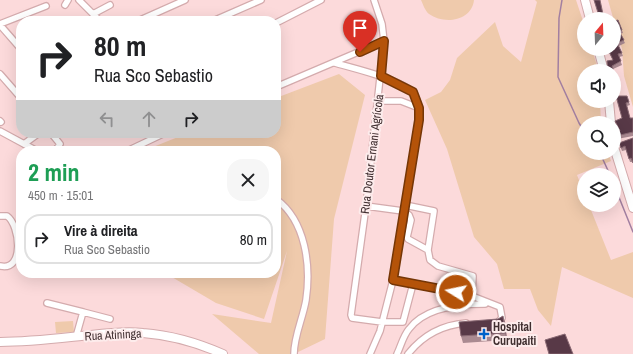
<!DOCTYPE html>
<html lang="pt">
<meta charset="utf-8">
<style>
:root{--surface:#fff;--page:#f6f6f6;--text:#202124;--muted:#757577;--line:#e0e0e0}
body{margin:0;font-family:"Archivo Narrow",sans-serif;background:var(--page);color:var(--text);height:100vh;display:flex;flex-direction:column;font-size:15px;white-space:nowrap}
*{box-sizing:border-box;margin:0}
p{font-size:13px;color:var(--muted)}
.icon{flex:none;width:22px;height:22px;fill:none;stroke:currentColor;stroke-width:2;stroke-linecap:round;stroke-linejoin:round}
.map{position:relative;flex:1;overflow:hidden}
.drawer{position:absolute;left:16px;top:146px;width:265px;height:132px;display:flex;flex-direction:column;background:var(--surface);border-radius:16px;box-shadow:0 4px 16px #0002}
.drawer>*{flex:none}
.banner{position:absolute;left:16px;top:16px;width:265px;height:122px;border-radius:16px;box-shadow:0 4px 16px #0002;background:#fff;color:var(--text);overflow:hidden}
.needle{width:26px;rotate:19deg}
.controls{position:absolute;left:577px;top:12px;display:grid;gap:8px}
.controls a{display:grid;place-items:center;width:44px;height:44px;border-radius:50%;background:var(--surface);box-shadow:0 4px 16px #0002;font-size:20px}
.pin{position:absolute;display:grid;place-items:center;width:34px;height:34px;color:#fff;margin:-41px -17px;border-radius:50% 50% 50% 0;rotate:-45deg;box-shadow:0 0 4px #0007}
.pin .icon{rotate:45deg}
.me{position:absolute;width:44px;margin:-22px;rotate:280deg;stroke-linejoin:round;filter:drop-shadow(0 0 3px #0008)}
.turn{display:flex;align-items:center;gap:14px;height:84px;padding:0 12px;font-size:18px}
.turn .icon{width:52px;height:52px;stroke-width:2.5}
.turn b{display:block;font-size:28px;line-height:34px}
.lanes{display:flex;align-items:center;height:38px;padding:0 12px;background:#0003;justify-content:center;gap:20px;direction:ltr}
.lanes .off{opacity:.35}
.round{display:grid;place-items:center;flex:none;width:42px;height:42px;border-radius:16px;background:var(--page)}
.summary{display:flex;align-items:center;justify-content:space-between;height:68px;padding:0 12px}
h1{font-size:24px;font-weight:700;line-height:30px;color:#1e9e55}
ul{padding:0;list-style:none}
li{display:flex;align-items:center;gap:12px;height:50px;margin:0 8px 6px;padding:0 4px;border:2px solid var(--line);border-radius:16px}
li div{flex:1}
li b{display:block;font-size:15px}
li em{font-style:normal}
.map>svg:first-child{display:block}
.green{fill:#efcaac}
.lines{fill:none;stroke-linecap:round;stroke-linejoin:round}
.stream{stroke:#a27fa1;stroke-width:1.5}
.street-casing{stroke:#d4abad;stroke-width:8}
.secondary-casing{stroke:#d4abad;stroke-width:10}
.street{stroke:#fff;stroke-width:5.5}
.secondary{stroke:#fff;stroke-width:8}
.wall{fill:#aa8a91}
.shaded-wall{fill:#896973}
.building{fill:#583947;stroke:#896973}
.route-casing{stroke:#753606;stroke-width:10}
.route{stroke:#b45309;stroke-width:7}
.poi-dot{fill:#0061c9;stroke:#fdecec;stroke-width:1.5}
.labels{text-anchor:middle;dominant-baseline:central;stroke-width:4;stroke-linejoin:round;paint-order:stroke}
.street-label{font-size:12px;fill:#402f30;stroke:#fdecec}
.poi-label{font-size:12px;font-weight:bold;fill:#402f30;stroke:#fdecec;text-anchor:start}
</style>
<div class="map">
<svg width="633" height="354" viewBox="0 0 633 354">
<rect width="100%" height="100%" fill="#fcdadb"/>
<path class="green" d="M421 0H474C472 21 444 25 429 14 425 11 423 4 421 0Z
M535 0H576L584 24V49H592L598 69V71H584V101H600L601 123H584V153H608L611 161 577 175 584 193V205H589L611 260 633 252V298L562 267 551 326 538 310 530 289H504L497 264 474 237 447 149 425 100 441 92 450 80 457 58 495 22 503 46 521 62 537 2Z
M608 0H633V107L624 76 622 49Z
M339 74 365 95 334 219 325 339 294 354H259L212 314 271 323 287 251 264 319 216 303 165 273H276V151H143L188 133H276V98Z
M73 321 74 332 56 333 55 322Z"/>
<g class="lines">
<path class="stream" d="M562 0 559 18 558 77 579 123 584 131
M600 153 610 175
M614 185 633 232"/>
<g class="street-casing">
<path id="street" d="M79 0 100 21
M374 0 382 24 384 41 366 206 351 315 352 318 382 322H403L413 284
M65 5 68 0
M93 14 110 5
M138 21 185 0
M213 21 261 0
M276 23 321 0
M0 24 46 6
M0 25 21 49
M335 63C352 68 404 80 413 93 419 101 419 111 419 120L393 280 380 331 370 354
M0 74 21 98
M276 87 384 41
M378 101H401L419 108
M0 121 1 122
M0 131 37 151
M51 133 60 144 55 151
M24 144 39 133
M127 151 165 133
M276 199C306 221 311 266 306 300 303 318 294 336 294 354
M405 205 434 211 428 250 430 260 438 266 473 276 472 296 500 307 502 318 499 321
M366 206 403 211 409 215 411 220 407 237 408 239 428 250
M0 216H7C20 225 25 272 0 266
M393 280 471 295
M47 303 83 312 76 337
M83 312 110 319
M397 354C401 346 403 336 409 329 425 307 460 304 485 304
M408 354C423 335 441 325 466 323"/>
</g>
<g class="secondary-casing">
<path id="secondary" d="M585 0 590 19
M598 49 604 71
M609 101 611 123
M614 147 633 208
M0 342C31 342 61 338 91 335 108 333 126 331 143 333 170 335 198 343 223 354"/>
</g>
<use href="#street" class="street"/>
<use href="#secondary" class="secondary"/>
</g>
<path class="wall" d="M618 20 623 33 620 34 625 43 619 46 623 56 619 57 622 65 613 69 614 71H608L607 61 613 60 609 53 605 54 603 49H614Z
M627 96 630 105 627 106 630 118H633V136L617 139 616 136 619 131Z
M633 138 632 162H630L626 150 622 151 619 143Z
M505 322 507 340 463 343 461 336Z"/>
<path class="shaded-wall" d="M503 316 505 322 507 340 505 333Z"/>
<path class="building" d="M594 0H600L604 19H600Z
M618 20 622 30 619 31 624 40 617 43 622 53 618 54 621 61 612 66 613 69 608 70 607 61 613 60 608 49 604 51 603 49H614V21Z
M616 96H627L629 102 626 103 630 118H633V132L616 136 615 132 620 131 615 121 622 118Z
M633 138V163L631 158 629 159 625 146 621 148 619 143Z
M503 316 505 333 461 336 459 322 498 319Z
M565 334 573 354H549L545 340Z"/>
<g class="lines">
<g class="route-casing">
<path id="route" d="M360 52 384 41 381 76 413 92 419 108V120L393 280 456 292"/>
</g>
<use href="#route" class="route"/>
</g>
<path class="poi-dot" d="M482 328h4v4h4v4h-4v4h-4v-4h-4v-4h4z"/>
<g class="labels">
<g class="street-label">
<text transform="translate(372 154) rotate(-83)">Rua Doutor Ernani Agrícola</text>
<text transform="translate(113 335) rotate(-3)">Rua Atininga</text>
</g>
<g class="poi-label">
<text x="493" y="327">Hospital<tspan x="493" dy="14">Curupaiti</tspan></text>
</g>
</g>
</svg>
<div class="controls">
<a><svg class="needle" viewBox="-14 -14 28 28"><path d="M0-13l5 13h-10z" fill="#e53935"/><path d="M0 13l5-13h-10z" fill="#757577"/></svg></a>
<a><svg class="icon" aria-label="sound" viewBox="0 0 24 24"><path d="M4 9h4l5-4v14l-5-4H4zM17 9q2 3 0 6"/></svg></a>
<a><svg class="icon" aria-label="search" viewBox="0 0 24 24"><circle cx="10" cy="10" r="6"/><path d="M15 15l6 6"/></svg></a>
<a><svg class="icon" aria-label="layers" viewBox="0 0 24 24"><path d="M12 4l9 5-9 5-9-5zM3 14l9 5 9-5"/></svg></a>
</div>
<div class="pin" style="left:360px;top:52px;background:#d93025"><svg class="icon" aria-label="arrive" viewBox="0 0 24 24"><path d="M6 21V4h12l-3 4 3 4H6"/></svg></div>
<svg class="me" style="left:456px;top:292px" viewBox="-20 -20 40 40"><circle r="17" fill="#b45309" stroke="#fff" stroke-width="3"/><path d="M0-11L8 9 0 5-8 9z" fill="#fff"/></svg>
<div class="banner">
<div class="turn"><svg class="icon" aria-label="right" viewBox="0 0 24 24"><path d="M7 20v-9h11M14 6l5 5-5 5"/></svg><div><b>80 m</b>Rua Sco Sebastio</div></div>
<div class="lanes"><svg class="icon off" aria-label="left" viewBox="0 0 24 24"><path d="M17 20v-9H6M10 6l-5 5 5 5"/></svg><svg class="icon off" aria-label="ahead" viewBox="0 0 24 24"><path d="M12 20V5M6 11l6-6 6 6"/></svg><svg class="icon" aria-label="right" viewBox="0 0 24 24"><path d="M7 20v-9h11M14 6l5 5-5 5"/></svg></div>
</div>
<section class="drawer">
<div class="summary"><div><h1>2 min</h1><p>450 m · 15:01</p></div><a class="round"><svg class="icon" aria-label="close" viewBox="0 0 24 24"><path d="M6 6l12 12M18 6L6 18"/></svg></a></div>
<ul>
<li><svg class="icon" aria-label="right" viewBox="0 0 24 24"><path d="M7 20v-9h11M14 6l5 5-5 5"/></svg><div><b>Vire à direita</b><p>Rua Sco Sebastio</p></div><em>80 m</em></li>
</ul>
</section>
</div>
